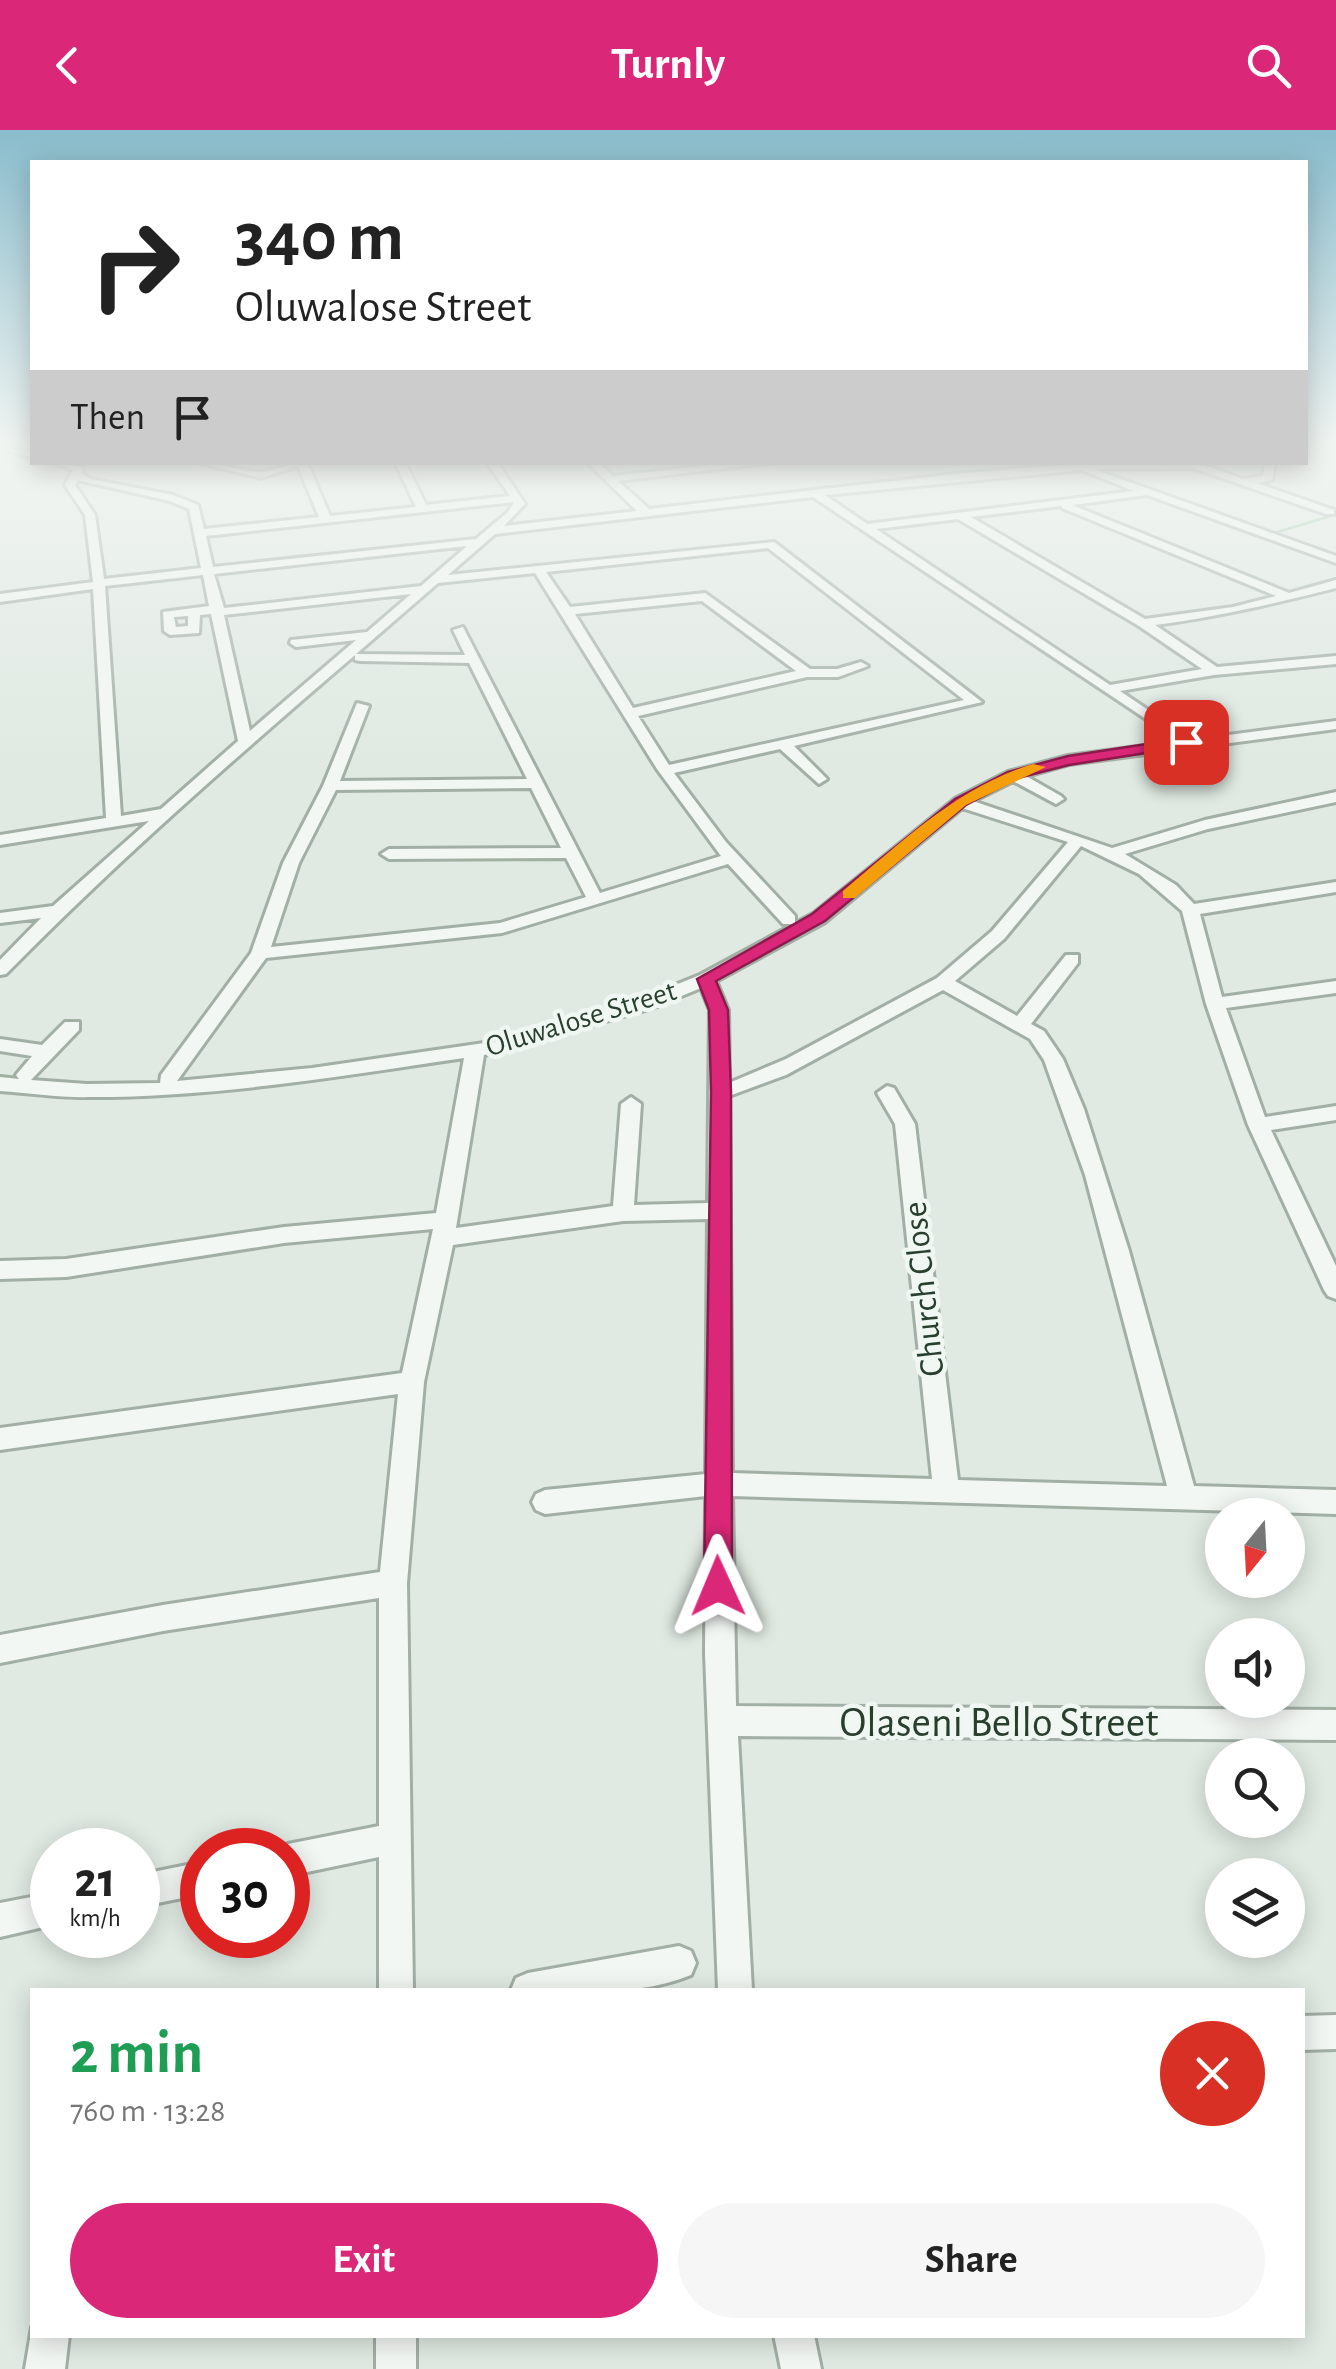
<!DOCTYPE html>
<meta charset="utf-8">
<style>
:root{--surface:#fff;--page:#f6f6f6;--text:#222;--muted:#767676;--accent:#db2777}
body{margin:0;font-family:"Alegreya Sans",sans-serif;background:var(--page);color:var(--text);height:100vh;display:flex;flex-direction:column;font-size:38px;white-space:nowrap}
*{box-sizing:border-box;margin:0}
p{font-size:32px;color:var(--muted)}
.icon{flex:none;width:55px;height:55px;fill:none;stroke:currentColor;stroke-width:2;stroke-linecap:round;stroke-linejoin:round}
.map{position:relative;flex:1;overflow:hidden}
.drawer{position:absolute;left:30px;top:1858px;width:1275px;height:350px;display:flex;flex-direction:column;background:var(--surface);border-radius:0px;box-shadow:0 5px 25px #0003}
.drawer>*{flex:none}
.banner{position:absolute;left:30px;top:30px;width:1278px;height:305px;border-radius:0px;box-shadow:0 5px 25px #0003;background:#fff;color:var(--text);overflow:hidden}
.needle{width:65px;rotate:198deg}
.tools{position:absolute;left:1205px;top:1368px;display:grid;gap:20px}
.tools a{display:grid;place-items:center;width:100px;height:100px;border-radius:50%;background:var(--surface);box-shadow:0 5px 25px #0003;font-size:50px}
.speed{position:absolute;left:30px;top:1698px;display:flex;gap:20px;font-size:50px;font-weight:700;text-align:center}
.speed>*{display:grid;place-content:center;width:130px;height:130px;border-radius:50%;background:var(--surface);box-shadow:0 5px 25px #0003;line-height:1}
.speed small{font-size:25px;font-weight:400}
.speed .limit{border:15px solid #d22;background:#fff;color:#111}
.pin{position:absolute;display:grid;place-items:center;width:85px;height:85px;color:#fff;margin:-42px;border-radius:20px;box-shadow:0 5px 15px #0006}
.me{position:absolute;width:110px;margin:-55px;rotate:359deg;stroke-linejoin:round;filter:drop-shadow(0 0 8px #0008)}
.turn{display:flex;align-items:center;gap:35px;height:210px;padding:0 40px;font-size:45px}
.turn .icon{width:130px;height:130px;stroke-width:2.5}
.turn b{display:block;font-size:70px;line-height:85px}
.then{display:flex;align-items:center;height:95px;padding:0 40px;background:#0003;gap:20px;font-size:38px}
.round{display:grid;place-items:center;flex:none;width:105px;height:105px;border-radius:52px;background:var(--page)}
.summary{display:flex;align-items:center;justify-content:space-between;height:170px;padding:0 40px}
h1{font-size:60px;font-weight:700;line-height:75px;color:#1e9e55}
.button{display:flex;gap:20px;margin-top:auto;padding:20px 40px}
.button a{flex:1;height:115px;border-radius:60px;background:var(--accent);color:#fff;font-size:40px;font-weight:700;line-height:115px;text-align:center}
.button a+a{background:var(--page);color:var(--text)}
header{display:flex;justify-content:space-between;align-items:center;height:130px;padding:0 40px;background:var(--accent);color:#fff;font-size:45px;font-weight:700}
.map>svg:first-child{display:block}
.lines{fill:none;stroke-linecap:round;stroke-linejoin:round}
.stream{stroke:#9cc7a1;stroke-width:2.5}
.minor-casing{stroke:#a2afa5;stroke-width:6}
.minor{fill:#f3f7f4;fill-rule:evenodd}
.route{fill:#db2777;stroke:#8e194d;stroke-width:2.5}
.slow{fill:#f59e0b}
.labels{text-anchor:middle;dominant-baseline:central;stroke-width:9;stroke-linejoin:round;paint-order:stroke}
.far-street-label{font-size:30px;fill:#293f2e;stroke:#f0f6f1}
.street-label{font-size:35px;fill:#293f2e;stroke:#f0f6f1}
.near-street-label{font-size:42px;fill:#293f2e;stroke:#f0f6f1}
</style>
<header><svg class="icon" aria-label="back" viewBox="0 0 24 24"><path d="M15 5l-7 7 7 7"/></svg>Turnly<svg class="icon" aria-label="search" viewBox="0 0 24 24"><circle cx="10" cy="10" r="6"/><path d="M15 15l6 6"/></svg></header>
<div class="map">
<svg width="1336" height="2239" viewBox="0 0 1336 2239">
<rect width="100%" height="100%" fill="#e0e9e2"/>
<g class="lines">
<path class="stream" d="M1274 403 1331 386"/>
<g class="minor-casing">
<path id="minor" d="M5 318 32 322V328L7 320Z
M52 332 83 337 82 343 90 349 173 365 198 375 204 399 319 387 298 336 261 348 196 332C218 332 239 342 260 342 276 341 290 332 307 332L330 386 416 377 395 332H405L426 375 510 366 487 332H497L525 374 504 396 637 381 587 332H598L613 346 738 332H776L618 351 649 379 955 344 1098 332H1196L1243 349 1263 346 1265 332H1275L1272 350 1256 353 1334 380V384H1326L1193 338 1093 339 1336 426V433L1147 365 1072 375 1289 463 1336 450V458C1276 473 1218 487 1155 495L1217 537 1336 526V534L1214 545 1120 561 1181 602V608L1176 609 813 367 495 404 448 445 774 412 982 572 794 616 827 649 819 654 780 619 674 643 726 712 795 786V794H783L728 734 502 803 266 828 177 951 312 938 498 911 638 870 700 845 813 784 955 669 1008 642 1068 626 1336 591V599L1069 634 1026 646 1061 666 1064 669 1056 674 1013 651 973 671 1112 718 1205 690 1336 662V672L1208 699 1125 724 1176 755 1194 774 1336 752V762L1200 784 1222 867 1336 851V863L1226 878 1265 987 1336 976V990L1271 1000 1336 1136V1169L1328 1166 1324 1160 1248 995 1206 874 1182 781 1139 744 1081 716 1004 809 955 851 1017 886 1066 825H1078V833L1031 894 1044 901 1063 929 1084 979 1129 1121 1194 1356 1336 1360V1384L732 1366 736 1576 1336 1580V1610L738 1606 752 1860H718L705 1524 706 1366 545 1384 536 1380 532 1372 536 1364 545 1360 706 1344 708 1089 623 1091 453 1115 424 1252 407 1453 413 1860H379V1727L288 1746V1720H276L288 1714 379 1696V1468L163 1501 0 1533V1505L163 1475 380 1442 398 1264 0 1320V1298L402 1243 433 1099 284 1113 66 1147 0 1149V1131L66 1129 284 1097 436 1083 464 928C341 946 217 967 92 967 61 968 30 963 0 961V947L19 949 16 945 32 926 0 921V909L42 915 65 892H79V900L31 950 87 954 160 953 161 945 251 823 283 733 323 656 357 573 369 576 340 651 527 649 469 533 360 531 355 530V525C235 628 117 731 6 844L0 845V830L41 788 0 793V783L53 776 149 691 0 715V705L106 688 93 459 0 472V464L93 452 85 385 65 355 73 340ZM1082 340 1134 361 867 394 825 365ZM78 350 170 371 189 379 201 438 104 449 95 385 75 355ZM514 372 508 382 476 409 213 437 206 406ZM1061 376 1062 378 1276 466 1233 477 1145 489 971 387ZM958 389 1139 496 1202 539 1110 555 876 399ZM467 416 421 456 224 478 214 444ZM768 418 964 570 669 635 638 586 807 547H838L868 536 861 532 837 539H810L705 463 570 477 546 442ZM535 443 657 639 721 726 600 763 463 497 453 500 465 525 356 524 438 453ZM203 445 209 476 163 482 164 501 170 505 199 503 200 485 211 484 238 611 161 679 121 686 105 456ZM411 464 367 502 291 510 290 513 296 517 356 510 250 601 224 485ZM702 471 796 541 633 578 575 484ZM188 486V496L176 497 174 487ZM531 658 561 718 389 719 381 724 389 729 566 728 586 767 500 793 271 817 299 733 336 660ZM962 678 1068 712 992 801 937 848 786 929 729 953 728 880 716 851 825 792ZM701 858 710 880 708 1073 634 1075 641 974 631 967 621 974 613 1076 456 1098 484 925 652 878ZM943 860 1030 909 1044 930 1085 1045 1167 1356 958 1350 915 994 894 958 887 956 877 963 895 994 932 1349 732 1343 729 966 786 945Z
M202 1732V1764L138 1777V1745Z
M52 1763V1795L0 1807V1773Z
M679 1816 691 1821 696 1833 691 1845C636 1868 569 1860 511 1860L516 1848 528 1843Z
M1336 1885V1919L1302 1920V1886Z
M32 2197V2205H69L65 2239H25Z
M376 2205H416V2239H376Z
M774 2205H814L821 2239H781Z"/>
</g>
<use href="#minor" class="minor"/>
</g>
<linearGradient id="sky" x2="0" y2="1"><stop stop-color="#89bccc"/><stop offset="0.5" stop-color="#f1f5f2"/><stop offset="1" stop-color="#f1f5f2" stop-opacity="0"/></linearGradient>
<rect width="1336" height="631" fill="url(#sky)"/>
<path class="route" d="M1186 608 1194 612 1191 616 1069 635 1018 648 966 675 825 791 716 851 728 880 731 962 732 1456 728 1465 718 1469 708 1465 704 1456 711 962 709 880 697 849 812 784 955 669 1008 642 1068 626Z"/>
<path class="slow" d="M1033 634 1046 637 966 675 855 768H843V761C902 712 958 657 1033 634Z"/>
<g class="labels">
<g class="far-street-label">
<text transform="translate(581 889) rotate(-17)">Oluwalose Street</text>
</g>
<g class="street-label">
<text transform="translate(924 1159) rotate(-96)">Church Close</text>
</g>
<g class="near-street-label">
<text x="999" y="1593">Olaseni Bello Street</text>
</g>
</g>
</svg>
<div class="tools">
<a><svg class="needle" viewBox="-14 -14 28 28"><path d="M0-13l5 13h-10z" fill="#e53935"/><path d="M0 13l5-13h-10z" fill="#767676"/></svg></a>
<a><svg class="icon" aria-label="sound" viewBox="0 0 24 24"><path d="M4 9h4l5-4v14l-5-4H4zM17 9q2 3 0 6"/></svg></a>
<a><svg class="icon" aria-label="search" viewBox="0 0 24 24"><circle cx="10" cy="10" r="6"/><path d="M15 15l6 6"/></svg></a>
<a><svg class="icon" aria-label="layers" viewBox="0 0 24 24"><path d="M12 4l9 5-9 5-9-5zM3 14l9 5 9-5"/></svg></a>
</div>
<div class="speed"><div>21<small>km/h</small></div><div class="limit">30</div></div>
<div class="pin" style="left:1186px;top:612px;background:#d93025"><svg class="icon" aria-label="arrive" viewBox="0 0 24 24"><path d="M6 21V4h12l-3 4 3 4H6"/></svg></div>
<svg class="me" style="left:718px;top:1456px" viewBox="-20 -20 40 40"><path d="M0-17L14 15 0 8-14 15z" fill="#db2777" stroke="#fff" stroke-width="4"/></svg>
<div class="banner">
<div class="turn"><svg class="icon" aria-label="right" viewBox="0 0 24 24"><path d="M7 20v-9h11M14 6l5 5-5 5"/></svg><div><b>340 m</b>Oluwalose Street</div></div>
<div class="then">Then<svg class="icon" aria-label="arrive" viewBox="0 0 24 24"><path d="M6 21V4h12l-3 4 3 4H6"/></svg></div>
</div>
<section class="drawer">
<div class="summary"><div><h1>2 min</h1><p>760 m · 13:28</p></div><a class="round" style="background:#d93025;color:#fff"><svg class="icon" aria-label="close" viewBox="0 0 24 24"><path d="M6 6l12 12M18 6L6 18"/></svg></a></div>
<div class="button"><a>Exit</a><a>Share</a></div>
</section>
</div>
